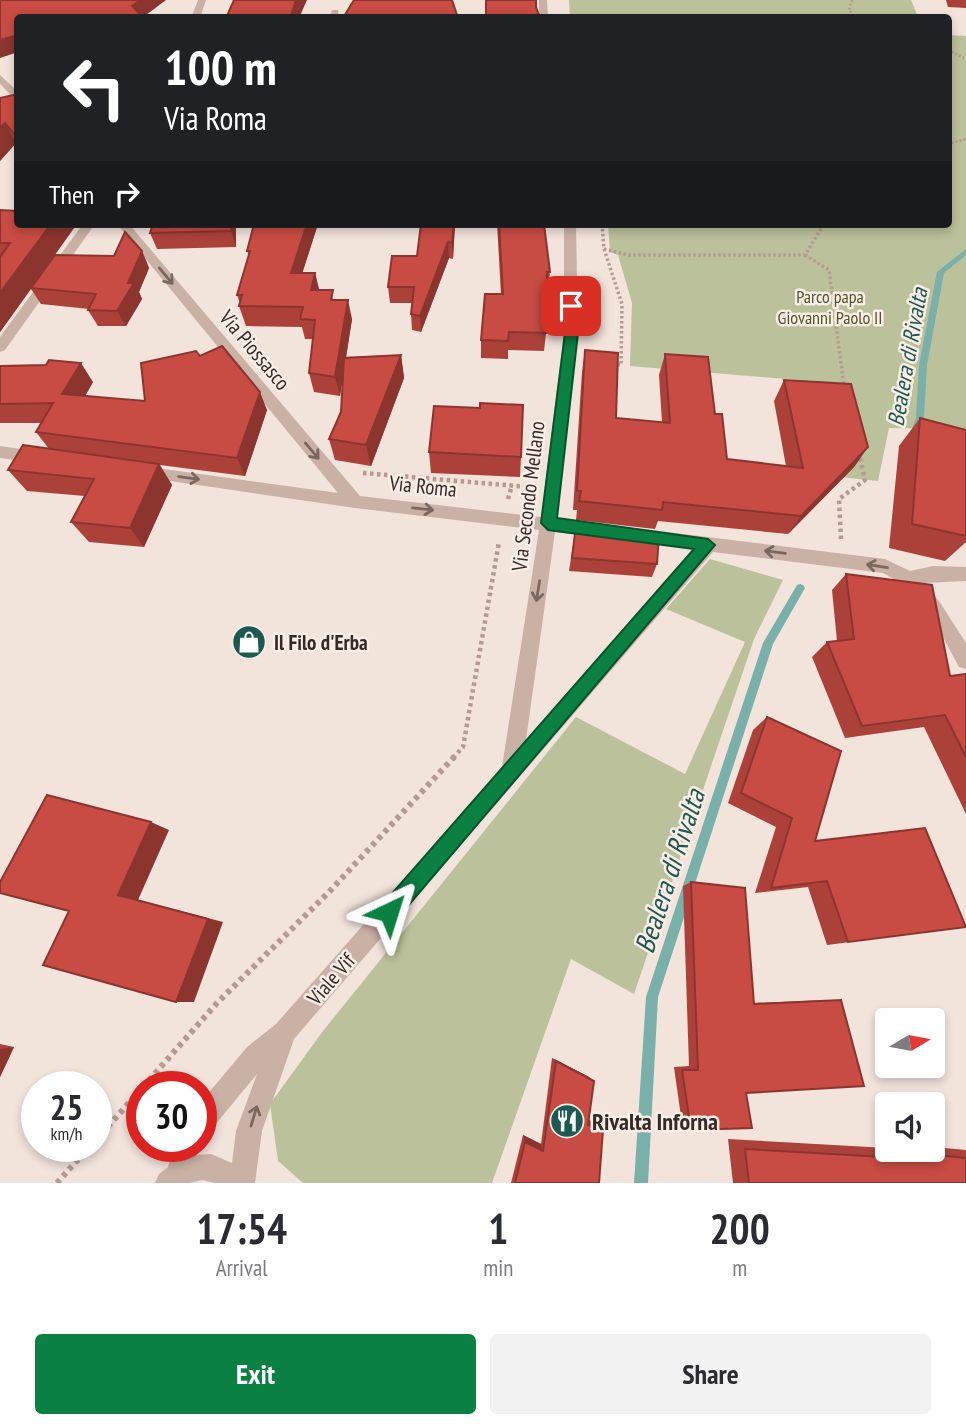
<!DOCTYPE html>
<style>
:root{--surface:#fff;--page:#f2f2f3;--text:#2b2b33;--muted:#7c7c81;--accent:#0b8043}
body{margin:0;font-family:"PT Sans Narrow",sans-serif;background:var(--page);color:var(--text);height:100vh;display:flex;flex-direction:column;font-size:26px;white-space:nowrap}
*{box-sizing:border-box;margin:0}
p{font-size:23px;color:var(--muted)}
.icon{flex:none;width:38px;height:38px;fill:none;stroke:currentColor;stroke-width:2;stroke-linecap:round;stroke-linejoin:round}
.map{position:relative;height:1183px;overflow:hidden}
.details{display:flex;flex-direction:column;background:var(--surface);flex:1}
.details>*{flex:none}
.guide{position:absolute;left:14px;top:14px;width:938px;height:214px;border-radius:7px;box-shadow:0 4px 10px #0003;background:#202124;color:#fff;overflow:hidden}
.needle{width:46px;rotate:80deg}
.buttons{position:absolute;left:875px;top:1008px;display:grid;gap:14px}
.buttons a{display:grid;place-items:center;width:70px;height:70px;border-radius:7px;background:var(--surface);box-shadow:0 4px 10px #0003;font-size:35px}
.speed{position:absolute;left:21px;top:1071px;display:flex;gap:14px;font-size:35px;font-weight:700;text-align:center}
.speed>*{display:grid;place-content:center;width:91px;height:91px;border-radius:50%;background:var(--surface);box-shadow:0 4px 10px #0003;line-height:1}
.speed small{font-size:18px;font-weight:400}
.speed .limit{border:10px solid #d22;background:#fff;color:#111}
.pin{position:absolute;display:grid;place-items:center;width:60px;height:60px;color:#fff;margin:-30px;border-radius:14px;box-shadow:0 4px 10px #0006}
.me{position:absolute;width:77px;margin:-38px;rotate:41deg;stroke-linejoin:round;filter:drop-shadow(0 0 5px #0008)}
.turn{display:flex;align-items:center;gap:24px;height:147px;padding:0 35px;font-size:32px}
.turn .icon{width:91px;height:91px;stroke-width:2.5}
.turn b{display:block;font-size:49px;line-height:60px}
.then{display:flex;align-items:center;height:66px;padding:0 35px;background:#0003;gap:14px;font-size:26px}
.eta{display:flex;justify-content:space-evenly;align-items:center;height:119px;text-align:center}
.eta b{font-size:42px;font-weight:800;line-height:49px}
.button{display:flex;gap:14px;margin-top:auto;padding:14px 35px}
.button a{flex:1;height:80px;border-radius:7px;background:var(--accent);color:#fff;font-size:28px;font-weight:800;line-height:80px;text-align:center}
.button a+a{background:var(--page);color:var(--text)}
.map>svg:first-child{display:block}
.green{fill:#bbc19a}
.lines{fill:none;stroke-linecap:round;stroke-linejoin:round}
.stream{fill:#79b0a9;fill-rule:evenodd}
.path-far3{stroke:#b69a91;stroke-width:2.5;stroke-dasharray:2 2;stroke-linecap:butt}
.path-far2{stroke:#b69a91;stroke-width:3.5;stroke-dasharray:2.5 2.5;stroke-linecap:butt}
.path-far1{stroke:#b69a91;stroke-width:4.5;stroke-dasharray:3.5 3.5;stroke-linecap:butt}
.path{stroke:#b69a91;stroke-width:6;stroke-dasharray:4.5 4.5;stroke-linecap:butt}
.minor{fill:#cab1a6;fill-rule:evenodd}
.wall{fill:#ac413a}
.shaded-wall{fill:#8c352f}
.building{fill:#c84c43;stroke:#8c352f;stroke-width:2}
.oneway{stroke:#796760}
.route{fill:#0b8043;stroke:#07532c;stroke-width:2}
.labels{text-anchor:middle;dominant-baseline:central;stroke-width:5;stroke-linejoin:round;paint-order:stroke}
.far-park-label{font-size:18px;fill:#4d552b;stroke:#faeee7}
.street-label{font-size:21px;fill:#362a27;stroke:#faeee7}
.poi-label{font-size:21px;font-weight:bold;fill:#362a27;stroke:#faeee7;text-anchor:start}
.water-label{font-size:23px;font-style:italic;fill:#1c5952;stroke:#faeee7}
.near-poi-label{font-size:24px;font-weight:bold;fill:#362a27;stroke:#faeee7;text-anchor:start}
.near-water-label{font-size:28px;font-style:italic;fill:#1c5952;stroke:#faeee7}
</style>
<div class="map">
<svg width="966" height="1183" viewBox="0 0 966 1183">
<rect width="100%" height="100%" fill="#f2e3db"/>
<path class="green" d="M569 0H911L918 17H570Z
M949 35 966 36V435L953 429 889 428 878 481 811 474 797 380 630 366 632 303 618 255 610 252 608 224H948Z
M710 559 783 580 754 639 634 994 571 959 492 1183H303L278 1161 270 1104 323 1031 576 717 685 774 745 642 666 609Z"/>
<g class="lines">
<path class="stream" d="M966 249V255L944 273 927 365 924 418 919 431 916 432 912 429 916 418 919 365 937 272Z
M800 584 803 585 805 588 773 644 658 997 648 1183H634L646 997 763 643 797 585Z"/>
<path class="path-far3" d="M852 0 849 10 856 18
M948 50 966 59
M948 144 966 139"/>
<path class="path-far2" d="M602 224 604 249 622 304 621 365 614 364
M604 249 628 255H805L824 224
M805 255 829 270 844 387"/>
<path class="path-far1" d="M363 473 529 487
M508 499 512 485
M841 539 839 499 865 480 859 453
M453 758 463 747 499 542"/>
<path class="path" d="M143 1087 217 1003 329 892 455 756
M96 1140 142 1088
M57 1183 90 1146"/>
<path class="minor" d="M198 0H206L200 18H191Z
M539 0H547L548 18H539Z
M332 10H338L339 18H330Z
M0 75 18 92V102L0 84Z
M83 224H95L5 350 0 352V337Z
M117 224H129L360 496 541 517 564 333V224H576L578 333 557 519 597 523 605 530 597 537 555 532 526 740 694 549 635 542 629 540 627 535 629 530 635 528 885 559 910 571 933 566 966 567V581L924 583 939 601 966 643V669L959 667C940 631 921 592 883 573L713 552 294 1039 262 1131 255 1183H215L202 1180 190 1183H155L159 1174 168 1167 174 1146H200L197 1155 211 1154 232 1163 236 1131 257 1074 210 1131 201 1135V1102L247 1047 276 1024 502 767 539 530 355 508 136 476 134 472 136 468 142 466 338 493Z
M0 446 42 452 50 458 42 464 0 458Z"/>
</g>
<path class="wall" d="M946 0H966V8L948 7Z
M18 94V145L16 143 0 161V128Z
M0 210 45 269 142 251 149 268 139 292 142 299 126 326H98L88 310 89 309 41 304 31 289 0 332Z
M153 224H236V247L157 249 150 233Z
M318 224 302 273H315L319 290 335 300 352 319 346 357 401 355 404 378 371 466 335 460 329 439 341 412 343 373 340 396 314 392 309 373 313 339H305L302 327 246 326 239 306 240 303 237 295 249 256 247 251Z
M455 224 453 259 449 258 421 332 412 330 411 314 412 303H390L388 287 417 256Z
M497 224H544L550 272 548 290H546V333L544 351 508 350V359L481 358V340L501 294Z
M585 350 616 418 662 422 659 375 665 354 715 414 727 459 786 466 774 401 784 380 868 447 854 467 788 534 658 521 655 529 576 520 577 510H573L582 372Z
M200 356 267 410 245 476 160 465 172 485 144 547 89 542 71 522 85 496 27 491 8 470 49 449 36 432 41 423H0V366L93 382 85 396 145 401Z
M920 418 966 430V542L945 561 889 548 899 446Z
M429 452 521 457 520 477 431 473Z
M576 525 657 564 652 577 569 571Z
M846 574 950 676 966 674V814L924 727 845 738 812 657 827 642 837 641 832 590Z
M767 717 815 841 966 927 827 945 808 887 755 893 776 827 728 803 753 730Z
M691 882 753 1003 826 1000H841L746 1093 691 1130 682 1124 674 1067 689 1066 683 886Z
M0 1044 14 1047 0 1077Z
M552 1058 589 1077V1120L598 1123 603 1130 599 1183H511L523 1135 541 1144Z
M728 1139 887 1148V1150H933V1147L966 1150V1183H733Z"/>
<path class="shaded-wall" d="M140 0H166L142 18 132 6Z
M296 0H307L299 18H290Z
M18 35V52L0 58V40Z
M5 123 16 143 0 161V128Z
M51 224H77L0 332V293Z
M231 224H236V247L231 231Z
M307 224H318L296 293 291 273Z
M454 224H455L453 259 452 243Z
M448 242 449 258 421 332 420 316Z
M142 251 149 268 139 292 142 299 126 326 117 311Z
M315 273 320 293 311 290Z
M348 300 352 319 340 396 335 377Z
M401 355 404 378 371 466 366 445Z
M81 363 93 382 76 412 62 394Z
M260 392 267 410 245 476 237 458Z
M868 447 854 467 788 534 801 516Z
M159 464 172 485 144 547 130 528Z
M151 822 169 830 138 900 223 922 194 1002H176L118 895Z
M14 1047 0 1077V1049Z
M552 1058 589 1077 594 1081 556 1061Z
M584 1119 598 1123 603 1130 588 1125Z
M523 1135 541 1144 543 1151 525 1142Z"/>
<path class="building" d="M0 0H140L132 6 144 18H18V35L0 40Z
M234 0H296L290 18H226Z
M354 0H452L458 18H343Z
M486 0H536V7L540 18H486Z
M18 94V139L5 123 0 128V98Z
M0 210 18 211V224H51L0 293V257L10 243H0Z
M153 224H231V231L150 233Z
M254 224H307L291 273H315L311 290H333L331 300H348L335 377 309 373 315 320 300 319 303 307 239 306 242 295H237L250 251H247Z
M421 224H454L452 243 448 242 420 316 411 314 414 287H388L392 256H417Z
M499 224H544L550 272H547L546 333 509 332 508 341 481 340 485 294H503Z
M125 232 142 251 128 283H134L117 311 88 310 96 294 31 288 55 255 114 256Z
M222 346 260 392 237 458 36 432 53 403 0 404V366L46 365 49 360 81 363 62 394 145 401 141 363 196 351 200 356Z
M585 350 618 353 616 418 670 423 665 354 708 357 715 414H722L727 459 803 468 784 380 851 384 868 447 801 516 663 502 662 510 579 501 581 491H577Z
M401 355 366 445 329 439 341 412 344 358Z
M480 403 523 405 521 457 429 452 434 406 480 408Z
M920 418 966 430V536L912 524Z
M23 445 159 464 130 528 71 522 94 479 8 470Z
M576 525 659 535 657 564 572 558Z
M846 574 932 585 950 676 966 674V757L945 715 862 726 827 642 854 639Z
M767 717 841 751 815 841 925 828 966 927 848 942 827 881 771 888 792 818 741 793Z
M47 795 151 822 118 895 208 919 176 1002 43 965 69 911 0 893V882Z
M691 882 745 888 754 1004 841 1000 864 1086 746 1093 752 1128 691 1130 682 1070H698Z
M556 1061 594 1081 588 1125 603 1130 599 1183H515L525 1142 543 1151Z
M745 1149 918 1159 917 1153 966 1158V1183H749Z"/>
<defs><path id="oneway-shaft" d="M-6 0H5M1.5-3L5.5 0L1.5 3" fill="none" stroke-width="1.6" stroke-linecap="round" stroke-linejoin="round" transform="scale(1.75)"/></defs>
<g class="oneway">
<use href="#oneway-shaft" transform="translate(166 276) rotate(50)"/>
<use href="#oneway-shaft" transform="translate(312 451) rotate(50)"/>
<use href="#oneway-shaft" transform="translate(189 478) rotate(8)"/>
<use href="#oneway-shaft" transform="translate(423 509) rotate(6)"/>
<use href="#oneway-shaft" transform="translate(775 552) rotate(-173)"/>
<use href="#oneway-shaft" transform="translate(877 566) rotate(-171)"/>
<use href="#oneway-shaft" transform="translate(538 591) rotate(99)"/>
<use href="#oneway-shaft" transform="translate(254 1116) rotate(-73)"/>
</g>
<path class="route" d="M571 302 577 306 578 333 557 518 708 539 715 545 396 920 389 923 382 920 379 912 382 905 694 549 548 530 541 523 565 333V306Z"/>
<defs>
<g id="shop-disc" transform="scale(1.75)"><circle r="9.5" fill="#1c5952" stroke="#faeee7"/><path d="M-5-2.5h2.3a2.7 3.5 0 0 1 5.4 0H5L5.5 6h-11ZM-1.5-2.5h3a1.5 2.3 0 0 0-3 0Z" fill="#fff"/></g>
<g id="restaurant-disc" transform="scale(1.75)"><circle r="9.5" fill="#1c5952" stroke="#faeee7"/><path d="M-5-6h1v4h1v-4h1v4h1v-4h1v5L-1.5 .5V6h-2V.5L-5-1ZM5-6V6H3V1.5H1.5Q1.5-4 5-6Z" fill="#fff"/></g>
</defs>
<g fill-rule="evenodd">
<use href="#shop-disc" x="249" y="642"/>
<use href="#restaurant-disc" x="567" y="1121"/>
</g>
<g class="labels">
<g class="far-park-label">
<text x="830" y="296">Parco papa<tspan x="830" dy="21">Giovanni Paolo II</tspan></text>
</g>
<g class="street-label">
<text transform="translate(255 350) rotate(50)">Via Piossasco</text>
<text transform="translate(423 486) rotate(6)">Via Roma</text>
<text transform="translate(528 496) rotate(-83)">Via Secondo Mellano</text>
<text transform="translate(331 979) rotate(-49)">Viale Vif</text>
</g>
<g class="poi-label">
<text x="274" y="642">Il Filo d'Erba</text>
</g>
<g class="water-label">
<text transform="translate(907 357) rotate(-80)">Bealera di Rivalta</text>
</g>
<g class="near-poi-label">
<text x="592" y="1121">Rivalta Inforna</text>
</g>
<g class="near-water-label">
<text transform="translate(669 871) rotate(-72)">Bealera di Rivalta</text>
</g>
</g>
</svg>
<div class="buttons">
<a><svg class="needle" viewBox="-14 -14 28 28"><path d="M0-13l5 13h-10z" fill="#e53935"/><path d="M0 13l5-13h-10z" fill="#7c7c81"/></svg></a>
<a><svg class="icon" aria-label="sound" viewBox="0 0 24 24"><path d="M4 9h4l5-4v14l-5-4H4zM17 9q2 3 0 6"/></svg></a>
</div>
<div class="speed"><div>25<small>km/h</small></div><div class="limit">30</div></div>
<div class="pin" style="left:571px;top:306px;background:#d93025"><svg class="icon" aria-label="arrive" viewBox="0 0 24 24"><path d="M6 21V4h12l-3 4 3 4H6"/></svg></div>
<svg class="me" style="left:389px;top:912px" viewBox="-20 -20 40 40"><path d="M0-17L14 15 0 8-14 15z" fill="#0b8043" stroke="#fff" stroke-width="4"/></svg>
<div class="guide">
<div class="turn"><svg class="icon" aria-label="left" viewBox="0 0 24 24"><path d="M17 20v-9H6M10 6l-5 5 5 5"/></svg><div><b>100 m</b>Via Roma</div></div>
<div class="then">Then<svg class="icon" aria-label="right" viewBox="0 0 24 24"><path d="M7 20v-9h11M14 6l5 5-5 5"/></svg></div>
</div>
</div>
<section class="details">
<div class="eta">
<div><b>17:54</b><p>Arrival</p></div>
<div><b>1</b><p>min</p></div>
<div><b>200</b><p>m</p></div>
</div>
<div class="button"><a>Exit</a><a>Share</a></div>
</section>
